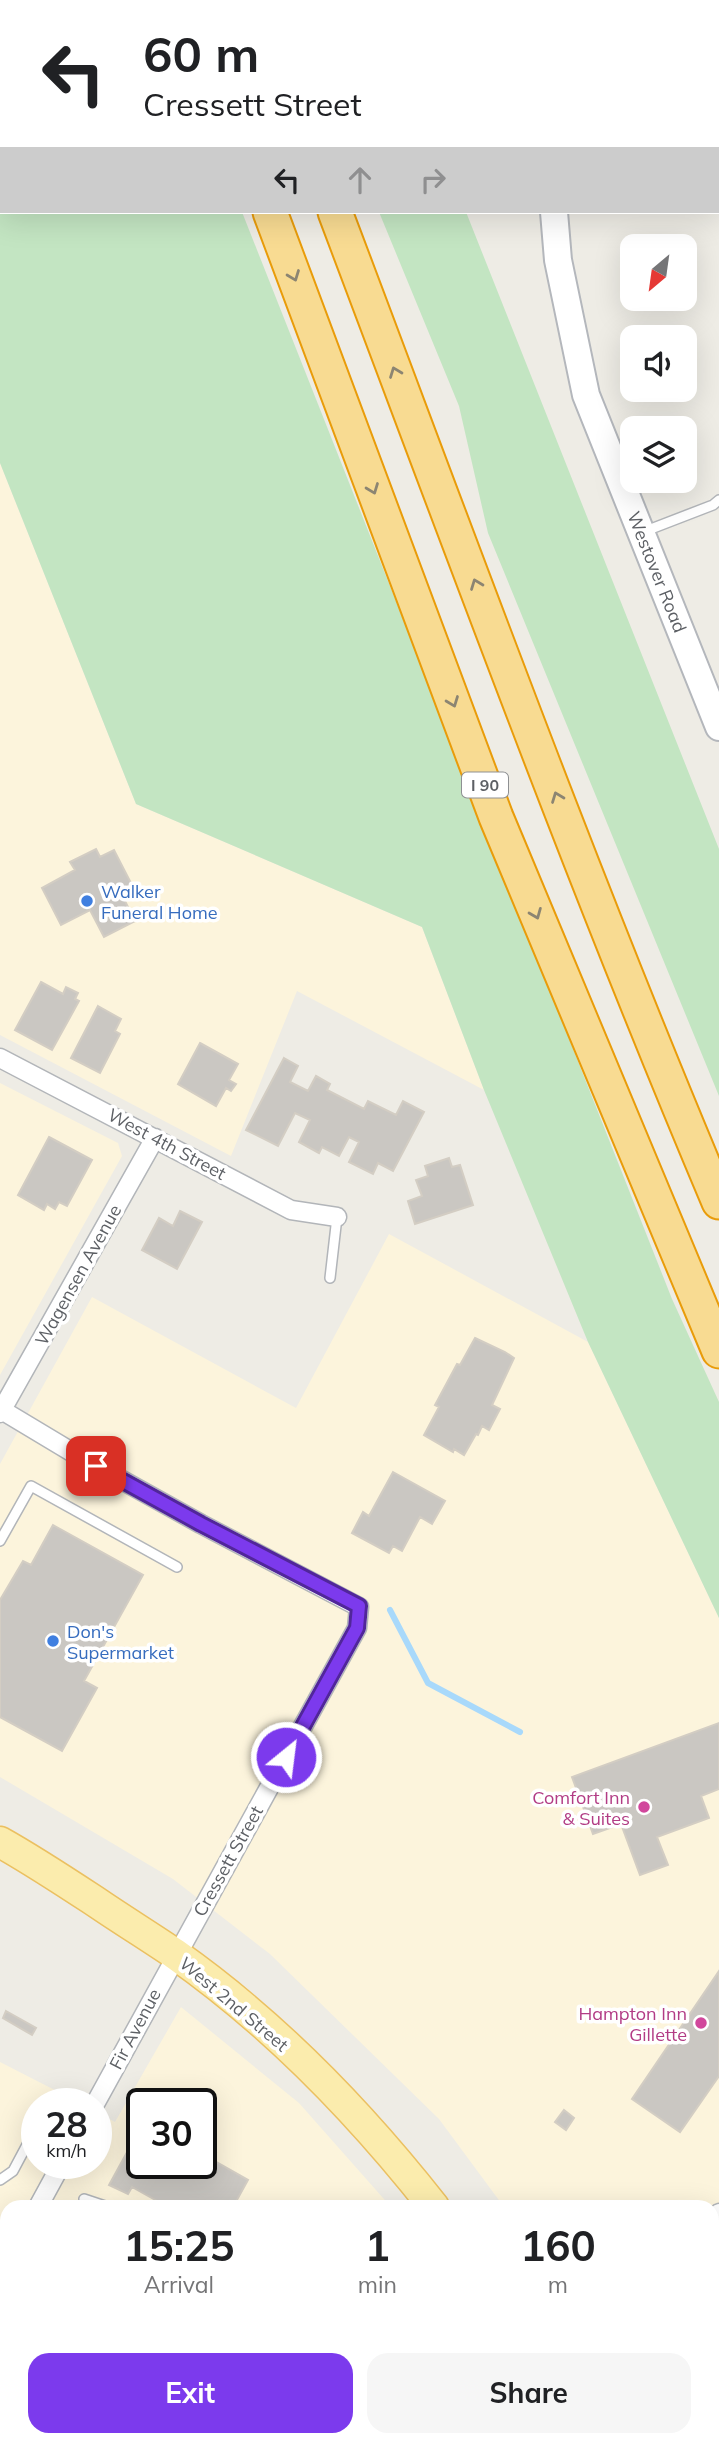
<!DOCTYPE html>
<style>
:root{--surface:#fff;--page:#f6f6f6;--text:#202124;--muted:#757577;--accent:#7c3aed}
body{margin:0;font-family:Mulish,sans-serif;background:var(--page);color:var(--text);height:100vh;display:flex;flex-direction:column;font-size:26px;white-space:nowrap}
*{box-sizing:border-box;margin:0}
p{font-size:23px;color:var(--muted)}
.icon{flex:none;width:38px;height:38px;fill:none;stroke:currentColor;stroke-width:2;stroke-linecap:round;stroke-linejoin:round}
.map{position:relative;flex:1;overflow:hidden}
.side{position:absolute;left:0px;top:2200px;width:719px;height:247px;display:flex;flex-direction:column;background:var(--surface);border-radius:21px 21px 0 0;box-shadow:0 7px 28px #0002}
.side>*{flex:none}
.guide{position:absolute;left:0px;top:0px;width:719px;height:214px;box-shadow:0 7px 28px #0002;background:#fff;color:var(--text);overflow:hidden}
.needle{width:46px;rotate:209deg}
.tools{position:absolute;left:620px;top:234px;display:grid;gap:14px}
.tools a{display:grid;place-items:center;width:77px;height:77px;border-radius:14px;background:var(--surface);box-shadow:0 7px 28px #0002;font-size:35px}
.speed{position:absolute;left:21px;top:2088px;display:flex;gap:14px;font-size:35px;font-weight:700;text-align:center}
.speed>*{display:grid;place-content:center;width:91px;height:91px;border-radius:50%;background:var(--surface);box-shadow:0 7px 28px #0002;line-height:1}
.speed small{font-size:18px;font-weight:400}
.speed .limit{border:4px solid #111;border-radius:10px;background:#fff;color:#111}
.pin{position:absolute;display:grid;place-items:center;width:60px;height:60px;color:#fff;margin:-30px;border-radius:14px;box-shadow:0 4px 10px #0006}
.me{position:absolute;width:77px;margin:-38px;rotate:29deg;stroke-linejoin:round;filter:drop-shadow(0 0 5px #0008)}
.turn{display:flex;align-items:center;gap:24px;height:147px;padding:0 28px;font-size:32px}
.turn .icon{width:91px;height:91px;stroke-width:2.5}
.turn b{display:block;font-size:49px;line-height:60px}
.lanes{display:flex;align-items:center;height:66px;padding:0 28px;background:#0003;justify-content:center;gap:35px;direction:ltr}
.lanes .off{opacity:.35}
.eta{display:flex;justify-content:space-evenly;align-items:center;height:119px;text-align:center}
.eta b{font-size:42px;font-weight:700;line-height:49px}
.primary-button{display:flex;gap:14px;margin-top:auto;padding:14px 28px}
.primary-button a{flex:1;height:80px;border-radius:21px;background:var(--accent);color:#fff;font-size:28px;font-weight:700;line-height:80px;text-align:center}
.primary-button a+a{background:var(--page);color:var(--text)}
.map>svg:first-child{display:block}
.commercial{fill:#fcf4dc;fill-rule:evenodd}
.green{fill:#c3e5c2}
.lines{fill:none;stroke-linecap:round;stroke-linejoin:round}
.stream{stroke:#a8d9fb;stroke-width:6}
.building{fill:#cac7c2;stroke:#d3cdc3;stroke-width:2}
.lane-casing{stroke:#b2b5b9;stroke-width:12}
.street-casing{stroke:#b2b5b9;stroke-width:21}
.secondary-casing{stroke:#b4b7bc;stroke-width:30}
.primary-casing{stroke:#ebc061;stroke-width:33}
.highway-casing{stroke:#e99c0a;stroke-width:37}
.lane{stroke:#fff;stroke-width:9}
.street{stroke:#fff;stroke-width:18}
.secondary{stroke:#fff;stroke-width:26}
.primary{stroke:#fbecad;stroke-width:30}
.highway{stroke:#f8db92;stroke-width:33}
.oneway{stroke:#8c8572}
.route-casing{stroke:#51269a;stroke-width:18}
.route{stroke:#7c3aed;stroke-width:12}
.shop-dot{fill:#3f7fe0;stroke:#fff;stroke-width:2.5}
.hotel-dot{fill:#d1479c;stroke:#fff;stroke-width:2.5}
.labels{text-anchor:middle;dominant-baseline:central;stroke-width:7;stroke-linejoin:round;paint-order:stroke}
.shield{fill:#fff;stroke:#8e9093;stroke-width:2}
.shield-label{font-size:16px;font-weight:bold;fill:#5d6065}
.street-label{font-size:18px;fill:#5d6065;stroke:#fff}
.shop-label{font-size:18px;fill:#366cbe;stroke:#fff;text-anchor:start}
.hotel-label{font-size:18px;fill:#b23c85;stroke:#fff;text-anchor:end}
</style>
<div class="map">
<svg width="719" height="2446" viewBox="0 0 719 2446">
<rect width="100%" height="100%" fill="#eeece5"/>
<path class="commercial" d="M0 463 136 804 422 927 484 1090 297 991 231 1156 0 1035Z
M0 1083 118 1143 122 1156 0 1375Z
M389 1234 588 1342 719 1618V2446H641L639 2440H712V2207H504L439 2119 270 1954 173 1879 0 1777V1464L92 1297 296 1408Z
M181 2007 299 2103 391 2207H7V2440L22 2446H0V2062L80 2103 37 2104V2163H96V2112L115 2122ZM142 2104H201V2163H142Z
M70 2440H531L534 2446H82Z"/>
<path class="green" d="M2 91V212H242L672 1299 719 1402V1618L588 1342 484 1090 422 927 136 804 0 463V92Z
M379 212H466L719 849V1096L488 533 459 406Z"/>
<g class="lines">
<path class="stream" d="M390 1610 428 1683 520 1732"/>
</g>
<path class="building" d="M96 849 100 857 114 850 132 885 120 891 135 921 104 937 90 910 61 925 42 888 75 870 70 862Z
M41 982 63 994 66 987 78 993 75 999 79 1001 52 1050 15 1030Z
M98 1006 121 1019 115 1031 120 1034 100 1073 71 1058Z
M200 1043 238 1064 229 1080 236 1084 231 1091 226 1088 216 1106 178 1084Z
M284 1058 298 1066 290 1082 308 1091 316 1076 330 1084 327 1090 364 1109 368 1101 396 1115 403 1101 424 1112 393 1171 378 1163 373 1174 349 1162 359 1142 349 1137 339 1156 322 1147 319 1153 299 1142 310 1120 295 1113 278 1146 246 1130Z
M49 1137 92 1160 67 1206 59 1202 55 1209 47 1204 44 1210 18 1195Z
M449 1158 452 1167 460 1165 473 1205 415 1224 408 1201 422 1196 416 1180 428 1176 425 1166Z
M180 1211 202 1222 177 1269 142 1250 159 1218 173 1226Z
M475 1338 505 1352 514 1358 492 1405 500 1409 489 1430 482 1426 478 1435 476 1434 464 1455 454 1449 453 1452 424 1435 439 1407 435 1405 457 1364 460 1365Z
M393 1472 445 1501 432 1524 420 1517 402 1551 393 1546 389 1553 352 1533 363 1512 369 1516Z
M53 1525 143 1575 84 1681 97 1688 62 1751 0 1717V1600L23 1561 31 1565Z
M719 1723V1789L701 1796 709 1818 657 1837 668 1865 640 1875 621 1824 593 1834 572 1777Z
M719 1971V2076L680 2132 632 2099Z
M6 2011 36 2028 32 2035 3 2018Z
M564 2110 574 2118 566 2130 555 2122Z
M142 2125V2163H201V2145L216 2153 213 2160 248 2180 233 2207H168L132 2187 128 2194 109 2185Z
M719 2302V2363L714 2370 712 2312Z
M119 2440H198L210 2446H132Z
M235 2440H266L262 2446H248Z"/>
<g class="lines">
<g class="lane-casing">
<path id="lane" d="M643 532 713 505 719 500
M330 1278 337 1217
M0 1541 31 1486 177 1567
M0 2180 13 2171 37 2126
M84 2199 108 2207
M712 2295 719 2285
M360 2440 362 2446"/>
</g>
<g class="street-casing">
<path id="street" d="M0 1058 291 1210 337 1217
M0 1409 75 1454 201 1524 359 1607 357 1628 95 2104
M0 1413 155 1138
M38 2207 62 2163
M712 2223 719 2213
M0 2276 7 2264
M0 2430 7 2434
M17 2440 30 2446"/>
</g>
<g class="secondary-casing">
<path id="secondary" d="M520 0 521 2
M91 2 95 0
M0 41 2 40
M554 212 558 260 586 395 719 727"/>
</g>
<g class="primary-casing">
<path id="primary" d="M0 1842C34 1861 67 1883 99 1904 124 1921 150 1937 175 1954 273 2023 360 2113 434 2207
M573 2440 576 2446"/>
</g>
<g class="highway-casing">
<path id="highway" d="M188 0 189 2
M253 0 254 2
M270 212 496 817 719 1351
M335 212C460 543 581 876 719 1202"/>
</g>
<use href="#lane" class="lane"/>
<use href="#street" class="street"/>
<use href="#secondary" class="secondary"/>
<use href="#primary" class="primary"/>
<use href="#highway" class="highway"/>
</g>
<defs><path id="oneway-chevron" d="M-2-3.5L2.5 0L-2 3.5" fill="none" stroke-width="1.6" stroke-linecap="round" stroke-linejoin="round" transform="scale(1.75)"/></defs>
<g class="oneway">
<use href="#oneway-chevron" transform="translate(294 276) rotate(69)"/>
<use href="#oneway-chevron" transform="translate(395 372) rotate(-111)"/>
<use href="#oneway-chevron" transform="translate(373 489) rotate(69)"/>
<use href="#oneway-chevron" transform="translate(476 584) rotate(-111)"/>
<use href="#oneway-chevron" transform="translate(453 702) rotate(69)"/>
<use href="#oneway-chevron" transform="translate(557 797) rotate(-111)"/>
<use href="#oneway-chevron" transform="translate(536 914) rotate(68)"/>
</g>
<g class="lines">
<g class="route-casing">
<path id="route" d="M96 1466 201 1524 359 1606 357 1628 286 1757"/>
</g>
<use href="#route" class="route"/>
</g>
<g class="shop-dot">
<circle cx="87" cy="901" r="7"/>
<circle cx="53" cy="1641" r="7"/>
</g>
<g class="hotel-dot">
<circle cx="644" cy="1807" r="7"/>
<circle cx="701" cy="2023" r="7"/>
</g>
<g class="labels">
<rect class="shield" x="462" y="772.5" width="46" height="25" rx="5"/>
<g class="shield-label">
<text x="485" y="785">I 90</text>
</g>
<g class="street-label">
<text transform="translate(657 572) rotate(68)">Westover Road</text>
<text transform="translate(167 1144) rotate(28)">West 4th Street</text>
<text transform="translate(78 1275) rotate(-61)">Wagensen Avenue</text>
<text transform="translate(228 1861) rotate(-61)">Cressett Street</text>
<text transform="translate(234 2004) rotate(40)">West 2nd Street</text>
<text transform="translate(135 2029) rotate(-62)">Fir Avenue</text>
</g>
<g class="shop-label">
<text x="101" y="891">Walker<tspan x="101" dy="21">Funeral Home</tspan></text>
<text x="67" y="1631">Don's<tspan x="67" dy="21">Supermarket</tspan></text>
</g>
<g class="hotel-label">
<text x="630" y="1797">Comfort Inn<tspan x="630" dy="21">&amp; Suites</tspan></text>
<text x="687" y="2013">Hampton Inn<tspan x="687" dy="21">Gillette</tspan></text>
</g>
</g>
</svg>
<div class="tools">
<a><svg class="needle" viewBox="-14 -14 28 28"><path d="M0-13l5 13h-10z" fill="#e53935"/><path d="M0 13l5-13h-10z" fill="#757577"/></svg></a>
<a><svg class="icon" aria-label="sound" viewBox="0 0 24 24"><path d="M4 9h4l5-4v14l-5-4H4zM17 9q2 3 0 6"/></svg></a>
<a><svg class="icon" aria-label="layers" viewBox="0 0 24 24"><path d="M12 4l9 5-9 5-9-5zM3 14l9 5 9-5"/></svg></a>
</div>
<div class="speed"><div>28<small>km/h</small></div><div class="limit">30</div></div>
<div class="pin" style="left:96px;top:1466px;background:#d93025"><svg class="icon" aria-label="arrive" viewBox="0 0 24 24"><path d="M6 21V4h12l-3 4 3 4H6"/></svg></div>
<svg class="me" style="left:286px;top:1757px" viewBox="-20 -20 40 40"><circle r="17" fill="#7c3aed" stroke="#fff" stroke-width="3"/><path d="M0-11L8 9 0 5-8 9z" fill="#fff"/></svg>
<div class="guide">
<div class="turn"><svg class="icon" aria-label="left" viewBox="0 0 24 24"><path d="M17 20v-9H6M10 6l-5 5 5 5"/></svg><div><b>60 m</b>Cressett Street</div></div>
<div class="lanes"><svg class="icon" aria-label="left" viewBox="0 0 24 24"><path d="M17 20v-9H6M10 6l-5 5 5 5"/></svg><svg class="icon off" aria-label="ahead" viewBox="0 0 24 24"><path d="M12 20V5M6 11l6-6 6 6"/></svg><svg class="icon off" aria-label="right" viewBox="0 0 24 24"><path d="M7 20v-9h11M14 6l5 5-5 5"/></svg></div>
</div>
<section class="side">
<div class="eta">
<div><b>15:25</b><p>Arrival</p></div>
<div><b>1</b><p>min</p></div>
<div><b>160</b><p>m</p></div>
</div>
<div class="primary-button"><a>Exit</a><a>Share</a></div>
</section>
</div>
